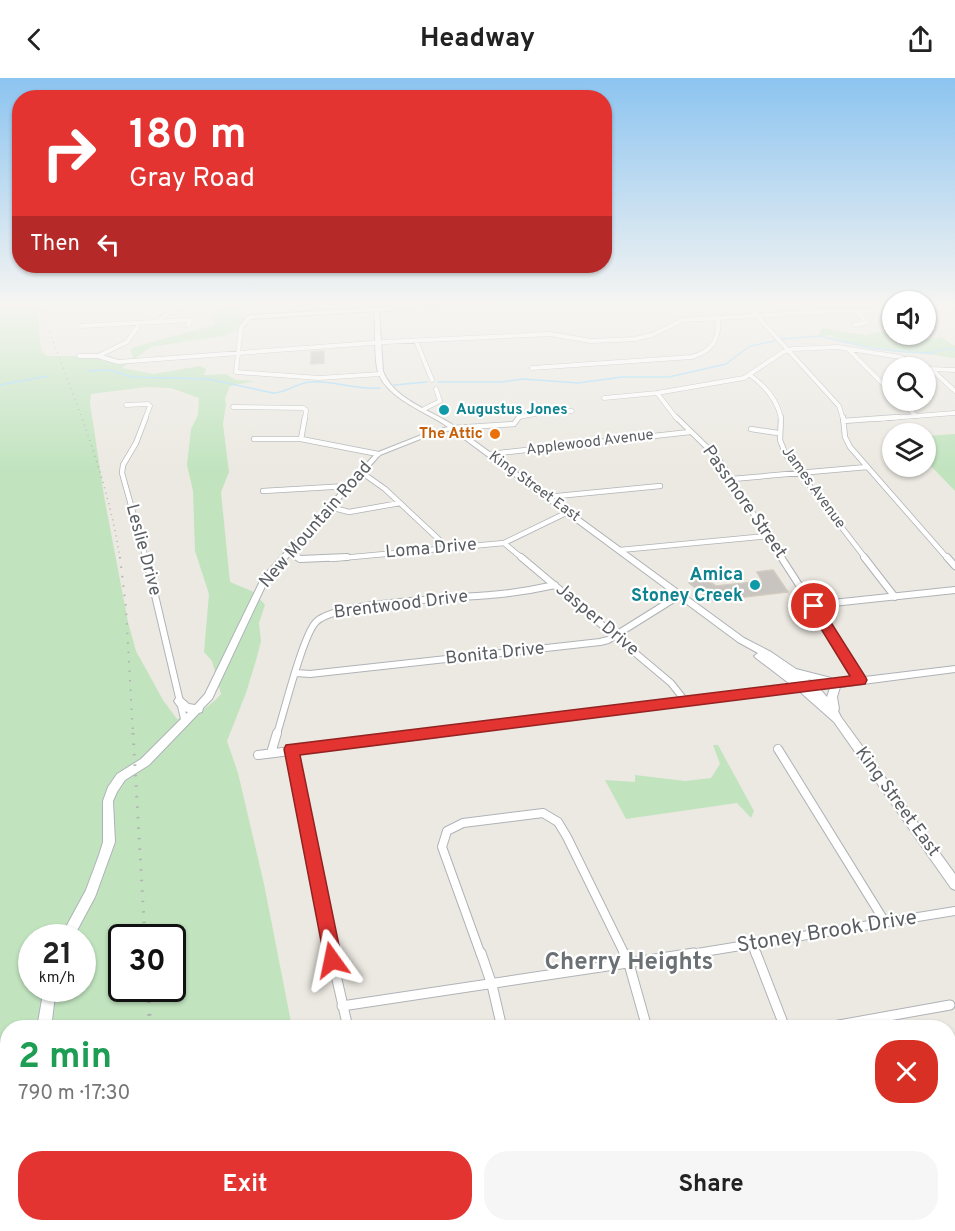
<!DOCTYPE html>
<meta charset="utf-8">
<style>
:root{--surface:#fff;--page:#f6f6f6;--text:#222;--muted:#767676;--accent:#e33432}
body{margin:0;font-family:Overpass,sans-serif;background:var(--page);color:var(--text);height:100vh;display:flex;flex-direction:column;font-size:22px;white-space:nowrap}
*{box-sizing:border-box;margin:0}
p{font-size:20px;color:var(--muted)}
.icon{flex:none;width:33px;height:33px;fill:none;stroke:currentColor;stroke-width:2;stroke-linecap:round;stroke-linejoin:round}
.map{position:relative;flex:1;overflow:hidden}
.details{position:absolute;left:0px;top:942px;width:956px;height:212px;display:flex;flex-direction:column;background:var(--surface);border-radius:24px 24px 0 0;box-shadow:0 2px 4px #0004}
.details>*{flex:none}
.banner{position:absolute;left:12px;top:12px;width:600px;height:183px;border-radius:24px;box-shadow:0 2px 4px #0004;background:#e33432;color:#fff;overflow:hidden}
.buttons{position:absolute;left:882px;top:213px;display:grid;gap:12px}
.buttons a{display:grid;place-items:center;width:54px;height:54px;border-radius:50%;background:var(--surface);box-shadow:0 2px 4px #0004;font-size:30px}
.speed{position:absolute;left:18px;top:846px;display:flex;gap:12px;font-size:30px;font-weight:700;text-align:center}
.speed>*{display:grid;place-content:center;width:78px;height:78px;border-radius:50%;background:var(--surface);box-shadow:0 2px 4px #0004;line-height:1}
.speed small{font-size:15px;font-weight:400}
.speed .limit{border:3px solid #111;border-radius:9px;background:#fff;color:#111}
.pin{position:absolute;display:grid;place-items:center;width:51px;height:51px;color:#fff;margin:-26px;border:3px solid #fff;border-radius:50%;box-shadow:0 2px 6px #0007}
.me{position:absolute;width:66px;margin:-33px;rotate:348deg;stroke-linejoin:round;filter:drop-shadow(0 0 4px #0008)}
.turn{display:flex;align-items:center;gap:21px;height:126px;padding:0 18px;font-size:27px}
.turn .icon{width:78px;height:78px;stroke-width:2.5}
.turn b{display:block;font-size:42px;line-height:51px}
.then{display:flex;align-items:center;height:57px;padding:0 18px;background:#0003;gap:12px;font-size:22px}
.round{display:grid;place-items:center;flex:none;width:63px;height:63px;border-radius:24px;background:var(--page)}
.summary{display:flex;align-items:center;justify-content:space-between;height:102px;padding:0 18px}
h1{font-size:36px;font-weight:700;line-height:45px;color:#1e9e55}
.button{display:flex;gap:12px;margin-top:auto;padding:12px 18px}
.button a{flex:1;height:69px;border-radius:24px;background:var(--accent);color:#fff;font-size:24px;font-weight:700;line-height:69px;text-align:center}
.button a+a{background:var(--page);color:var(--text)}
header{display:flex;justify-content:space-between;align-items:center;height:78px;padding:0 18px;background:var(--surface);font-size:27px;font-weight:700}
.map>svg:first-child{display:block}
.green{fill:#c1e4bf;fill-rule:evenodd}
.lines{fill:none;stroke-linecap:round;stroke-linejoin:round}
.stream{stroke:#a2dbfc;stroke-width:1.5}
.building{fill:#c8c4bf;stroke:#d1cbc0;stroke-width:1.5}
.street-far4-casing{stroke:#afb3b7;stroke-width:5}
.street-far3-casing{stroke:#afb3b7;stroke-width:6}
.street-far2-casing{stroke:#afb3b7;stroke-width:8}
.street-far1-casing{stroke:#afb3b7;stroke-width:10}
.street-casing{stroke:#afb3b7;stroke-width:11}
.secondary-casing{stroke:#aeb2b7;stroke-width:2}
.street-far4{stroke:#fff;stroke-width:4}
.street-far3{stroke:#fff;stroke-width:4.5}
.street-far2{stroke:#fff;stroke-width:6}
.street-far1{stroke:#fff;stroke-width:8}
.street{stroke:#fff;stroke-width:9}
.secondary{fill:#fff;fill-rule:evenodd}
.rail-far3{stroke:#b1b2b2;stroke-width:1.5;stroke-dasharray:1 4.5;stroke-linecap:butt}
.rail-far2{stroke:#b1b2b2;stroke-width:2;stroke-dasharray:1.5 8;stroke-linecap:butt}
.rail-far1{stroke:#b1b2b2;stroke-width:3;stroke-dasharray:1.5 9;stroke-linecap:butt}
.rail{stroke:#b1b2b2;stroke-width:4;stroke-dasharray:2 11;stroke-linecap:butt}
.route{fill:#e33432;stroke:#942220;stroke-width:1.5}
.culture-dot{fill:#0f9aa8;stroke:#fff;stroke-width:2}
.food-dot{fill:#e8710a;stroke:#fff;stroke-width:2}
.labels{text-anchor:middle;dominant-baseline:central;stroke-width:4.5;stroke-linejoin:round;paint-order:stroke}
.far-culture-label{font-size:15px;font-weight:bold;fill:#0d838f;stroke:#fff;text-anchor:start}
.far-food-label{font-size:15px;font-weight:bold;fill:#c56008;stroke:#fff;text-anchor:end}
.far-street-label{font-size:15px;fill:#5a5e62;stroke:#fff}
.street-label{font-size:18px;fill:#5a5e62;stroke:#fff}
.culture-label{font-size:18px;font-weight:bold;fill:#0d838f;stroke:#fff;text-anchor:end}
.near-street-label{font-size:21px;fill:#5a5e62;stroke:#fff}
.near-neighbourhood-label{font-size:24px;font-weight:bold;fill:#6b7074;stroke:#fff}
</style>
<header><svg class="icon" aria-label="back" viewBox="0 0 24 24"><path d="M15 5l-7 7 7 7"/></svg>Headway<svg class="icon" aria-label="share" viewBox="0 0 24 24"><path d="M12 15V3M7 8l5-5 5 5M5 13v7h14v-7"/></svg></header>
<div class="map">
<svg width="955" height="1153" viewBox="0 0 955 1153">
<rect width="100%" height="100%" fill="#ece9e2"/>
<path class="green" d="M0 228H37L41 272 47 278H110L122 282 133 280 130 272 134 269 214 247 216 244 210 238 222 231 221 228H242L240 235 232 236 247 239 244 250 223 258 151 269 122 290 154 296 200 288 206 291 204 297 226 296 236 302 255 303 230 308 225 320 226 326 223 346 229 394 221 414 230 504 254 514 265 527 259 545 261 563 257 579 246 615 227 663 238 695 264 806 292 949 8 950V1146H321L322 1153H0ZM146 309 171 310 199 320 198 337 191 351 187 387 193 413 195 473 209 516 204 574 212 583 221 616C210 629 194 639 177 641L163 622 136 573 128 544 104 418 90 325 91 316ZM32 860H82V910H32ZM122 860H172V910H122Z
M822 250 865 257 892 251V256L903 257 891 261 901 264H913L941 259 955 268V280L844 265 830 257 817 259Z
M955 356V413L926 383V358Z
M713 667H718L754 733 751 740 737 725 626 741 605 702 635 704V697L685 703 711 700 720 686Z"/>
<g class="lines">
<path class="stream" d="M781 261 819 258 871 270 905 274 931 275 945 271 955 272
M87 293 110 292 132 299 208 301 273 315C286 315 295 306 309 304 332 302 356 312 380 310
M438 304H501L523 301 578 305 622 299H669L726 286 750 268 775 263
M0 307 48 298
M394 307 427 304"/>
</g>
<path class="building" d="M324 273V285L311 286V274Z
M773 492 788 514 712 523 689 505 702 499 716 508 762 503 757 494Z"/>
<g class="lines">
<g class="street-far4-casing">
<path id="street-far4" d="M748 228 839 328 843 341
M250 239 241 249 236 294 319 300 380 296
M158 243 178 228
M855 247 867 244 857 234
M80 248 191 242 188 247
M416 263 432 302
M848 271 892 315
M79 278H98L118 284 385 264 550 256 591 263 635 261 652 257 683 242 836 233H892
M98 278 127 264 140 245
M532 290 692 279C712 273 720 261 718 240
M931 291 955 313
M750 297C765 308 778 322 781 341
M657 315 677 341
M604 320 657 315 744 300 783 274 793 271 837 269 900 279 931 291 955 292
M900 322 916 338
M126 327 148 326 150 328 145 341
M233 329 303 330 306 332 305 341
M517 330 519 339
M424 331 440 323 436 311
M519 339 545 334 572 333
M877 341 955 335"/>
</g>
<g class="street-far3-casing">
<path id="street-far3" d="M146 339 136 365 123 387 122 395 146 481
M305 339 301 361 378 376
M676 339 718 380 782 481
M781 339 780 362 786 377 866 481
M843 339 845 359 850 369 948 481
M843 343 898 339
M453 350 514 346 519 339
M751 351 778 355
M254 361H301
M490 376 690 354
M361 394 385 411 447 469
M732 401 867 389
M263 413 348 408
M547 419 660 408
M330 429 349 434 400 425
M504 465 523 481
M620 472 768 458
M289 473 299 481
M331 481 504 465 568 434"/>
</g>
<g class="street-far2-casing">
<path id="street-far2" d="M146 479 185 645
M297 479 300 481 347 479
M521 479 671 605 686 624
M781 479 860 602
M864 479 895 519
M947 479 955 488
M814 527 955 512
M296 595 310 596 600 564 608 562 680 517
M277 656C284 634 303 557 316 544 336 523 466 520 501 516 519 514 537 511 555 507
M426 656 802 610"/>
</g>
<g class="street-far1-casing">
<path id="street-far1" d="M291 671 331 877
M778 671 885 844
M271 675 277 655
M258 677 438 655
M752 866 756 877
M481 877 442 769 447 753 463 745 543 735 558 744 567 759 625 877
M685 877 955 833"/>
</g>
<g class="street-casing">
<path id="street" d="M331 875 348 950
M481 875 492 907 502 950
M624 875 629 886 647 950
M756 875 785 950
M342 928 694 875
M822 950 950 927
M948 1095 955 1093
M550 1146 552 1153
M865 1146 868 1153"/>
</g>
<g class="secondary-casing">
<path id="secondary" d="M374 228H379V230L442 228 379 233 383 293C393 320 427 331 450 345L744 560 771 574 796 591 831 600 832 603 955 588V594L840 609 837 619 839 631 838 633 841 639 955 796V812L951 810 834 644 799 613 756 580 754 578 758 575 738 564 452 352 433 356 380 377 268 502 212 621 203 630 202 634 199 635 149 687 125 702 117 714 113 723 115 764 95 819 73 860H60L86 812 99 777 103 764V723L108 709 117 696 141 681 188 634C182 633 177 628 174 623L176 620H182L189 626 195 627 205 616 262 499 376 375 429 354 448 349C427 334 382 319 377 290 374 272 376 252 374 233L250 241 247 239 250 237 374 230ZM808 601 820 604 814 605ZM830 610 827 619 820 611Z
M44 910H56L51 950H37Z
M8 1140V1146H20L19 1153H3L4 1146Z"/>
</g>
<use href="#street-far4" class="street-far4"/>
<use href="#street-far3" class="street-far3"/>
<use href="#street-far2" class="street-far2"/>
<use href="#street-far1" class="street-far1"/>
<use href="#street" class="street"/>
<use href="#secondary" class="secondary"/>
<path class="rail-far3" d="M40 228C70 311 107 393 120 481"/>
<path class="rail-far2" d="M120 479 126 530 133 656"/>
<path class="rail-far1" d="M133 655 145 860"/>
<path class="rail" d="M148 910 150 950
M161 1146V1153"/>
</g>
<linearGradient id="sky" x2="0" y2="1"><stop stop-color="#8cc4f0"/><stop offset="0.58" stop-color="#f6f5f2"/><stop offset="1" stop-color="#f6f5f2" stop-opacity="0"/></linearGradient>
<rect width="955" height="390" fill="url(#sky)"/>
<path class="route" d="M814 523 818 524 865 598 867 602 865 606 300 677 342 882 339 889 332 891 326 889 284 671 286 667 850 598 807 528Z"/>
<g class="culture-dot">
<circle cx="444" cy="332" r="6"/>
<circle cx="755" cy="507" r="6"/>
</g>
<circle class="food-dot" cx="495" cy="356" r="6"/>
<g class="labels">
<g class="far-culture-label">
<text x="456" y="332">Augustus Jones</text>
</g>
<g class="far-food-label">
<text x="483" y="356">The Attic</text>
</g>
<g class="far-street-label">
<text transform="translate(590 365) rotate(-7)">Applewood Avenue</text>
<text transform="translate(534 409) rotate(36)">King Street East</text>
<text transform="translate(813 410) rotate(54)">James Avenue</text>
</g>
<g class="street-label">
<text transform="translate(744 424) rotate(55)">Passmore Street</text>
<text transform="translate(316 447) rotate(-49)">New Mountain Road</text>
<text transform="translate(431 471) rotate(-5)">Loma Drive</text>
<text transform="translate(143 472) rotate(75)">Leslie Drive</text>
<text transform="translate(401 527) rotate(-7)">Brentwood Drive</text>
<text transform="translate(597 542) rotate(40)">Jasper Drive</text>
<text transform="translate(495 576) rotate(-6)">Bonita Drive</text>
<text transform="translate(897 724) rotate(54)">King Street East</text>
</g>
<g class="culture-label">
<text x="743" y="497">Amica<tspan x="743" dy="21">Stoney Creek</tspan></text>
</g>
<g class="near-street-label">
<text transform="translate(827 854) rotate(-9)">Stoney Brook Drive</text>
</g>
<g class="near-neighbourhood-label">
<text x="629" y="885">Cherry Heights</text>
</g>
</g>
</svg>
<div class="buttons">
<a><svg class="icon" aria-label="sound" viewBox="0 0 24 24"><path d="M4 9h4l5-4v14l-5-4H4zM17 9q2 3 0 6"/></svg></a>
<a><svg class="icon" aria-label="search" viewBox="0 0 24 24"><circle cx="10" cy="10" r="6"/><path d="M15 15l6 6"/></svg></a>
<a><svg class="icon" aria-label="layers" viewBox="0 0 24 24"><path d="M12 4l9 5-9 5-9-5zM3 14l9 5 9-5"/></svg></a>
</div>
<div class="speed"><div>21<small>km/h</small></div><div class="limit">30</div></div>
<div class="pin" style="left:814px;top:528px;background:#d93025"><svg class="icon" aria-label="arrive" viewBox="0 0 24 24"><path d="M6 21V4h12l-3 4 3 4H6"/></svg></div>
<svg class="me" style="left:332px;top:882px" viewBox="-20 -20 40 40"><path d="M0-17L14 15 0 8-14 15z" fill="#e33432" stroke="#fff" stroke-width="4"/></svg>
<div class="banner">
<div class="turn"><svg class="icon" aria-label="right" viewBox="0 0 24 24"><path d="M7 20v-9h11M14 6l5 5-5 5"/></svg><div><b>180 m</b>Gray Road</div></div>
<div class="then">Then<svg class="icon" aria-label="left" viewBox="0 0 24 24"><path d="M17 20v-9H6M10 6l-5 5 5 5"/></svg></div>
</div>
<section class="details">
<div class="summary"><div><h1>2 min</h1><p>790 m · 17:30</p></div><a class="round" style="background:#d93025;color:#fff"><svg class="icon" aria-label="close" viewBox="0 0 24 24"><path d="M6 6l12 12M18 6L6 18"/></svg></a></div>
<div class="button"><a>Exit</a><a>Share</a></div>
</section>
</div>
